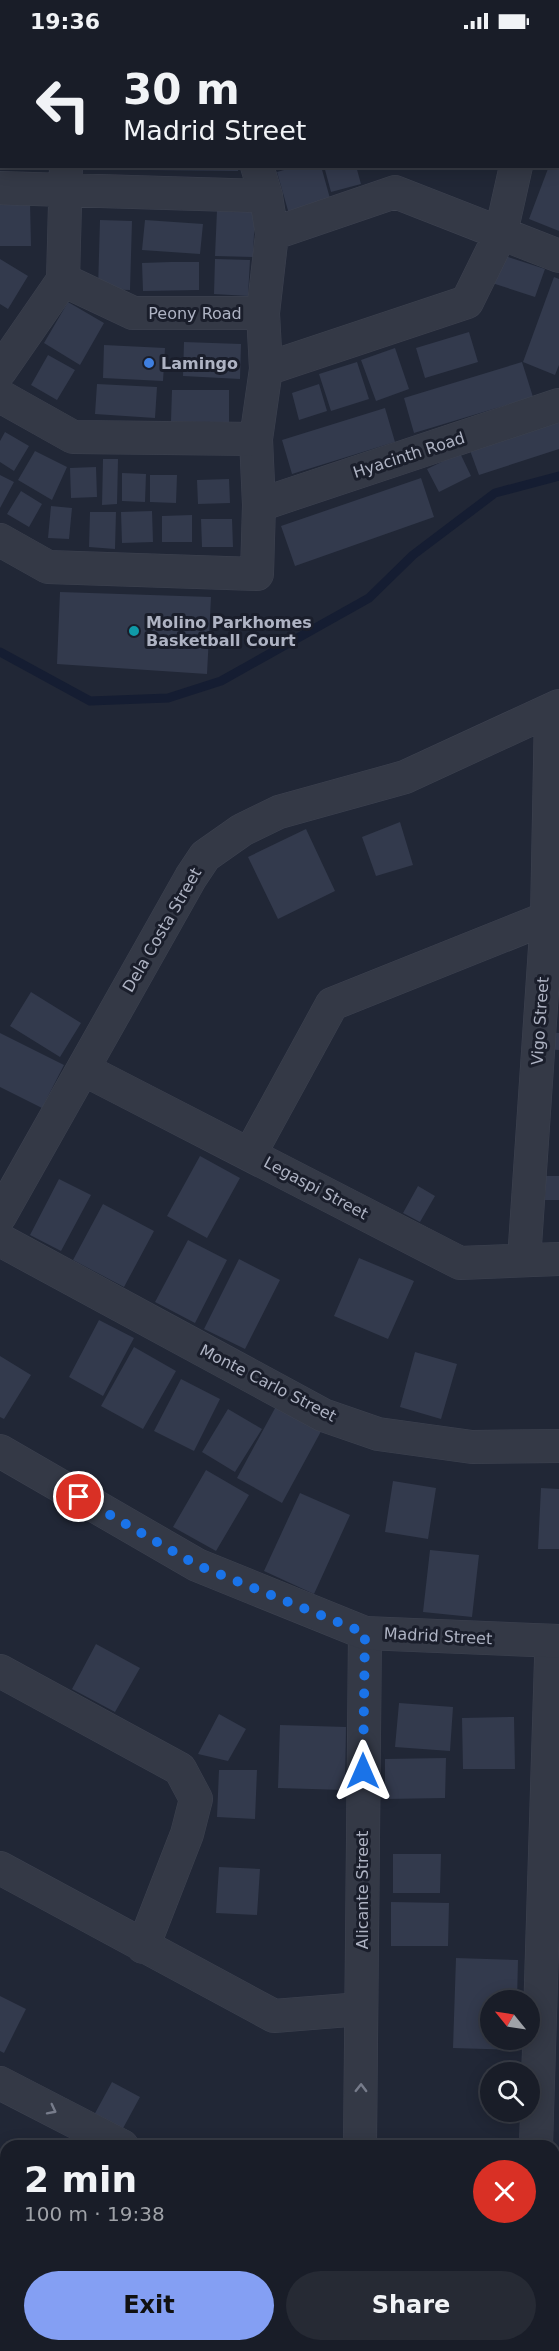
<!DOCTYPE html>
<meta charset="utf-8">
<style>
:root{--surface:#191d28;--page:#262a34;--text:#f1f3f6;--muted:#9fa2a8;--line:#373b45;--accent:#849ff3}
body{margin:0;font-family:"DejaVu Sans",sans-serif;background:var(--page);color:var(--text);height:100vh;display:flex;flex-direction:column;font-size:22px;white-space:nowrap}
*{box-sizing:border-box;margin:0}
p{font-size:20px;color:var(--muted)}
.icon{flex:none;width:33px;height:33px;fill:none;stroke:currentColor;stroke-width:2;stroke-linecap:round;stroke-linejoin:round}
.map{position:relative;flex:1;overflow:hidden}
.sheet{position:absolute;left:0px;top:2098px;width:560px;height:212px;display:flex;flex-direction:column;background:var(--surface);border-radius:18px 18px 0 0;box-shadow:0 3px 15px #0003,0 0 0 2px var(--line)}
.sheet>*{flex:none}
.banner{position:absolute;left:0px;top:0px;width:560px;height:126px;box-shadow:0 3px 15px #0003,0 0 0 2px var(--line);background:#191d28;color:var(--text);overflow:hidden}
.needle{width:39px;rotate:300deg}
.buttons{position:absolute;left:480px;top:1948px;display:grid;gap:12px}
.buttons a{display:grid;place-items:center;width:60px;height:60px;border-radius:50%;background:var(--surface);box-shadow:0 3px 15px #0003,0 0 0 2px var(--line);font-size:30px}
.pin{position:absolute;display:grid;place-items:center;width:51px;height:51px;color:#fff;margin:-26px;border:3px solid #fff;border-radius:50%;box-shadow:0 2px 6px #0007}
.me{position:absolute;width:66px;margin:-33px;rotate:0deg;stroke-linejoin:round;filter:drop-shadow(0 0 4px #0008)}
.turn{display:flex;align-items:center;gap:21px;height:126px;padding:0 24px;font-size:27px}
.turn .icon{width:78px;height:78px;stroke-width:2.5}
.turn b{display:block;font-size:42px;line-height:51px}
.round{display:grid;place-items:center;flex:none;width:63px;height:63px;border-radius:32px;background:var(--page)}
.overview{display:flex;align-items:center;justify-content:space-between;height:102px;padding:0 24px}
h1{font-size:36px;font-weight:700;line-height:45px}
.button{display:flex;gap:12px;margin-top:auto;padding:12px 24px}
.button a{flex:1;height:69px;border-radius:36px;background:var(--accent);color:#111;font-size:24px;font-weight:700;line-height:69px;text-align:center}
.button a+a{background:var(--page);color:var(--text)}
.status{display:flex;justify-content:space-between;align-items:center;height:42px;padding:0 30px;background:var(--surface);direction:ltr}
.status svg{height:16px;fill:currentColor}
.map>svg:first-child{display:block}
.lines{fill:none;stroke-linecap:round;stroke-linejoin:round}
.stream{stroke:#151d32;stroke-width:9}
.building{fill:#333a4d}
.minor-casing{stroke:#3d4250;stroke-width:34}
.tertiary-casing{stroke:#3d4250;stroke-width:34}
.minor{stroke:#343946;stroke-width:33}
.tertiary{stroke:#343946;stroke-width:33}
.oneway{stroke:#777c8b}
.route{stroke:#1a73e8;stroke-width:10;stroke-dasharray:0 18}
.shop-dot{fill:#3f7fe0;stroke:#1a1e2b;stroke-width:2}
.culture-dot{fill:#0f9aa8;stroke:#1a1e2b;stroke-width:2}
.labels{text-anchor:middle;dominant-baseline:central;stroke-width:6;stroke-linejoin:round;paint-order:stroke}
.street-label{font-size:16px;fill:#aeb3c3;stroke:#1a1e2b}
.poi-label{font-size:16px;font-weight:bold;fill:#aeb3c3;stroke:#1a1e2b;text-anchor:start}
</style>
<div class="status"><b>19:36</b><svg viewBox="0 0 49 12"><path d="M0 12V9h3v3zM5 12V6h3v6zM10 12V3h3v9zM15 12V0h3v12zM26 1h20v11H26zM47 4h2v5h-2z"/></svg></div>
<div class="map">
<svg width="559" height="2309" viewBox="0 0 559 2309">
<rect width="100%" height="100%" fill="#212736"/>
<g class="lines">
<path class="stream" d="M0 610 90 659 168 656 221 639 369 556 413 513 495 451 559 434"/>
</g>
<path class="building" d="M6 124H36V127L6 126Z
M147 124H238V129L147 128Z
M298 124H321L331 160 289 172 277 130Z
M324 124H356L361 142 331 150Z
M549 124 559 126V189L529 177Z
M0 160H30L31 204H0Z
M217 168 255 170 253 215 215 214Z
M100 178 132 179 130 248 98 247Z
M145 178 203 182 200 212 142 208Z
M502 213 545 227 535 255 492 241Z
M0 217 28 234 8 267 0 262Z
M215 217 250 218 248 254 214 252Z
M171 220H199V248L143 249 142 221Z
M554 235 559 237V323L555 333 523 320Z
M68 260 104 281 80 323 44 301Z
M469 290 478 320 425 336 416 306Z
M184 300 241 302 240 337 183 334Z
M104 303 165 306 163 339 103 336Z
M395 306 409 347 376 359 361 318Z
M48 313 75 328 57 358 31 343Z
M357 320 369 357 331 369 319 332Z
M522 320 533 355 414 391 404 356Z
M97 342 157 345 155 376 95 372Z
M319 342 327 369 299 378 292 351Z
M172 348H229V380L171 379Z
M385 366 395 400 292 432 282 398Z
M559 377V407L479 433 468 403Z
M5 390 29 404 14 429 0 420V399Z
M35 409 67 425 52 458 18 438Z
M460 411 471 434 439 450 427 427Z
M103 417H118L117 462 102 463Z
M96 425 97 455 71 456 70 426Z
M122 431 146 432 145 460 122 459Z
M0 433 14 440 0 466Z
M150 433H177L176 461 150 460Z
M421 436 434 475 295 524 281 484Z
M229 437 230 461 198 462 197 438Z
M21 449 42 462 29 485 7 472Z
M51 464 72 466 69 497 48 496Z
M152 469 153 500 122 501 121 470Z
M90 470H116L115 507 89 505Z
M192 473V500H162V474Z
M201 477H232L233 505H202Z
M60 550 211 555 207 632 57 622Z
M400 780 413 823 376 834 362 795Z
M306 787 335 849 278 877 248 815Z
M31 950 81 981 60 1015 10 984Z
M545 990 559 991V1008L544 1007Z
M0 991 64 1023 42 1066 0 1045Z
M200 1114 240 1136 207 1196 167 1174Z
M546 1134H559V1158H545Z
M59 1137 91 1153 61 1209 30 1193Z
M418 1144 435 1154 420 1180 403 1171Z
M103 1162 154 1189 124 1245 73 1218Z
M188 1198 227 1218 195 1281 155 1260Z
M359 1216 414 1239 388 1297 334 1274Z
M239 1217 280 1238 245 1307 204 1287Z
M99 1278 134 1296 103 1354 69 1335Z
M134 1305 176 1329 143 1387 101 1364Z
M415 1310 457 1322 441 1377 400 1365Z
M0 1314 31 1333 4 1377 0 1375Z
M181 1337 220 1357 194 1409 154 1389Z
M280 1357 325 1382 282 1461 237 1436Z
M228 1367 262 1387 235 1430 202 1410Z
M206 1428 249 1453 216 1509 173 1485Z
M393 1439 436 1446 428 1497 385 1490Z
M541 1446 559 1447V1507H538Z
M300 1451 350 1473 314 1552 264 1529Z
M430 1508 479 1513 472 1575 423 1570Z
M96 1602 140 1626 115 1670 72 1647Z
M399 1661 453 1665 450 1709 395 1705Z
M219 1672 246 1687 228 1719 198 1712Z
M514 1675 515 1727H463L462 1676Z
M280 1683 346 1685 345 1748 278 1746Z
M446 1716 445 1756 385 1757V1717Z
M219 1728H257L255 1777 217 1775Z
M393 1812H441L440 1851H393Z
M219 1825 260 1827 257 1873 216 1871Z
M391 1860 449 1861 448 1904H391Z
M456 1916 518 1918 517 1959H490V1998H515V2008L453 2006Z
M0 1954 26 1967 4 2011 0 2009Z
M112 2040 140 2055 121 2090 93 2075Z
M0 2218 6 2221V2304H36L50 2309H0Z
M559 2266V2309H557L542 2305 554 2304V2282Z
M203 2304H232L230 2309H215Z
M335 2304H412L411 2309H334Z"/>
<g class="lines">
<g class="minor-casing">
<path id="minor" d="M357 0 358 2
M490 0V2
M71 2V0
M0 146 266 154
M272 192 395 150 559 214
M63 238 133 271H263
M266 327 467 260 501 191 516 124
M0 329 63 238 66 124
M0 354 73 395 256 397
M259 463 559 363
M0 498 48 525 257 532 259 463 256 397 266 327 263 271 272 192 266 154 257 124
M83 1027 460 1221 559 1217
M250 1112 332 962 547 876
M0 1174 191 835 205 814 242 788 279 770 405 735 559 664
M0 1198 323 1373 378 1392 472 1405 559 1404
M524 1218 547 876 551 669
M0 1629 180 1727 196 1757 187 1792 143 1905
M0 1826 274 1974 361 1967
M0 2041 122 2104
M360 2104 365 1591
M536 2104 551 1617 550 1599
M327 2309 328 2304
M499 2309 501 2304"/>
</g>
<g class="tertiary-casing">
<path id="tertiary" d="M0 1409 197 1523 365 1591 559 1599"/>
</g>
<use href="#minor" class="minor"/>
<use href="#tertiary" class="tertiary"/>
</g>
<defs><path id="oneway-chevron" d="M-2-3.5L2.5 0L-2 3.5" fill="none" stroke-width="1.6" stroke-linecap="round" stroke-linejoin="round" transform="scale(1.5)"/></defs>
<g class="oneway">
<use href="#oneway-chevron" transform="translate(361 2046) rotate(-89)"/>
<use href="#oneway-chevron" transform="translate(52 2068) rotate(27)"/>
</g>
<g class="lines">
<path class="route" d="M79 1455 197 1523 365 1591 363 1729"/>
</g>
<circle class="shop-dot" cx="149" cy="321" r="6"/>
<circle class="culture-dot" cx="134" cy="589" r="6"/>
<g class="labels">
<g class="street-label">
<text x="195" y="271">Peony Road</text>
<text transform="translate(409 413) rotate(-18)">Hyacinth Road</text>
<text transform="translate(162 888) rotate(-60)">Dela Costa Street</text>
<text transform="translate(540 979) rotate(-86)">Vigo Street</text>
<text transform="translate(316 1146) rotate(28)">Legaspi Street</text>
<text transform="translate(268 1341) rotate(27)">Monte Carlo Street</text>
<text transform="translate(438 1594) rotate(3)">Madrid Street</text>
<text transform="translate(362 1848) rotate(-90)">Alicante Street</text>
</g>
<g class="poi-label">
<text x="161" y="321">Lamingo</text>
<text x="146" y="580">Molino Parkhomes<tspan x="146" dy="18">Basketball Court</tspan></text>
</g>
</g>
</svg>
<div class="buttons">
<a><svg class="needle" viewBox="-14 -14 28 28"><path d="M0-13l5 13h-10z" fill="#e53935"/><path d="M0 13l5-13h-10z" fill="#9fa2a8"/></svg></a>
<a><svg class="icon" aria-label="search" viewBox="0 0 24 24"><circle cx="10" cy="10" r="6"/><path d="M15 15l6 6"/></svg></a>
</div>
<div class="pin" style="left:79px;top:1455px;background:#d93025"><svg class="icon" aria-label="arrive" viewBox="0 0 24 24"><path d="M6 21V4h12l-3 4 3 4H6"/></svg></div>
<svg class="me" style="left:363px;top:1729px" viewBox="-20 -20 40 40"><path d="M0-17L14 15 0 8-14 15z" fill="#1a73e8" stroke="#fff" stroke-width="4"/></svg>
<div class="banner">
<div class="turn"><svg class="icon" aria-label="left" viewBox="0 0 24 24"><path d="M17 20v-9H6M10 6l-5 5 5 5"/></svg><div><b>30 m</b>Madrid Street</div></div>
</div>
<section class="sheet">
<div class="overview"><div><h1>2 min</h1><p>100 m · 19:38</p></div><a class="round" style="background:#d93025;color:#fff"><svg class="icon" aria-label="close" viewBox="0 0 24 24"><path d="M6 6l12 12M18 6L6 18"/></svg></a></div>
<div class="button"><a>Exit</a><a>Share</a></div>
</section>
</div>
